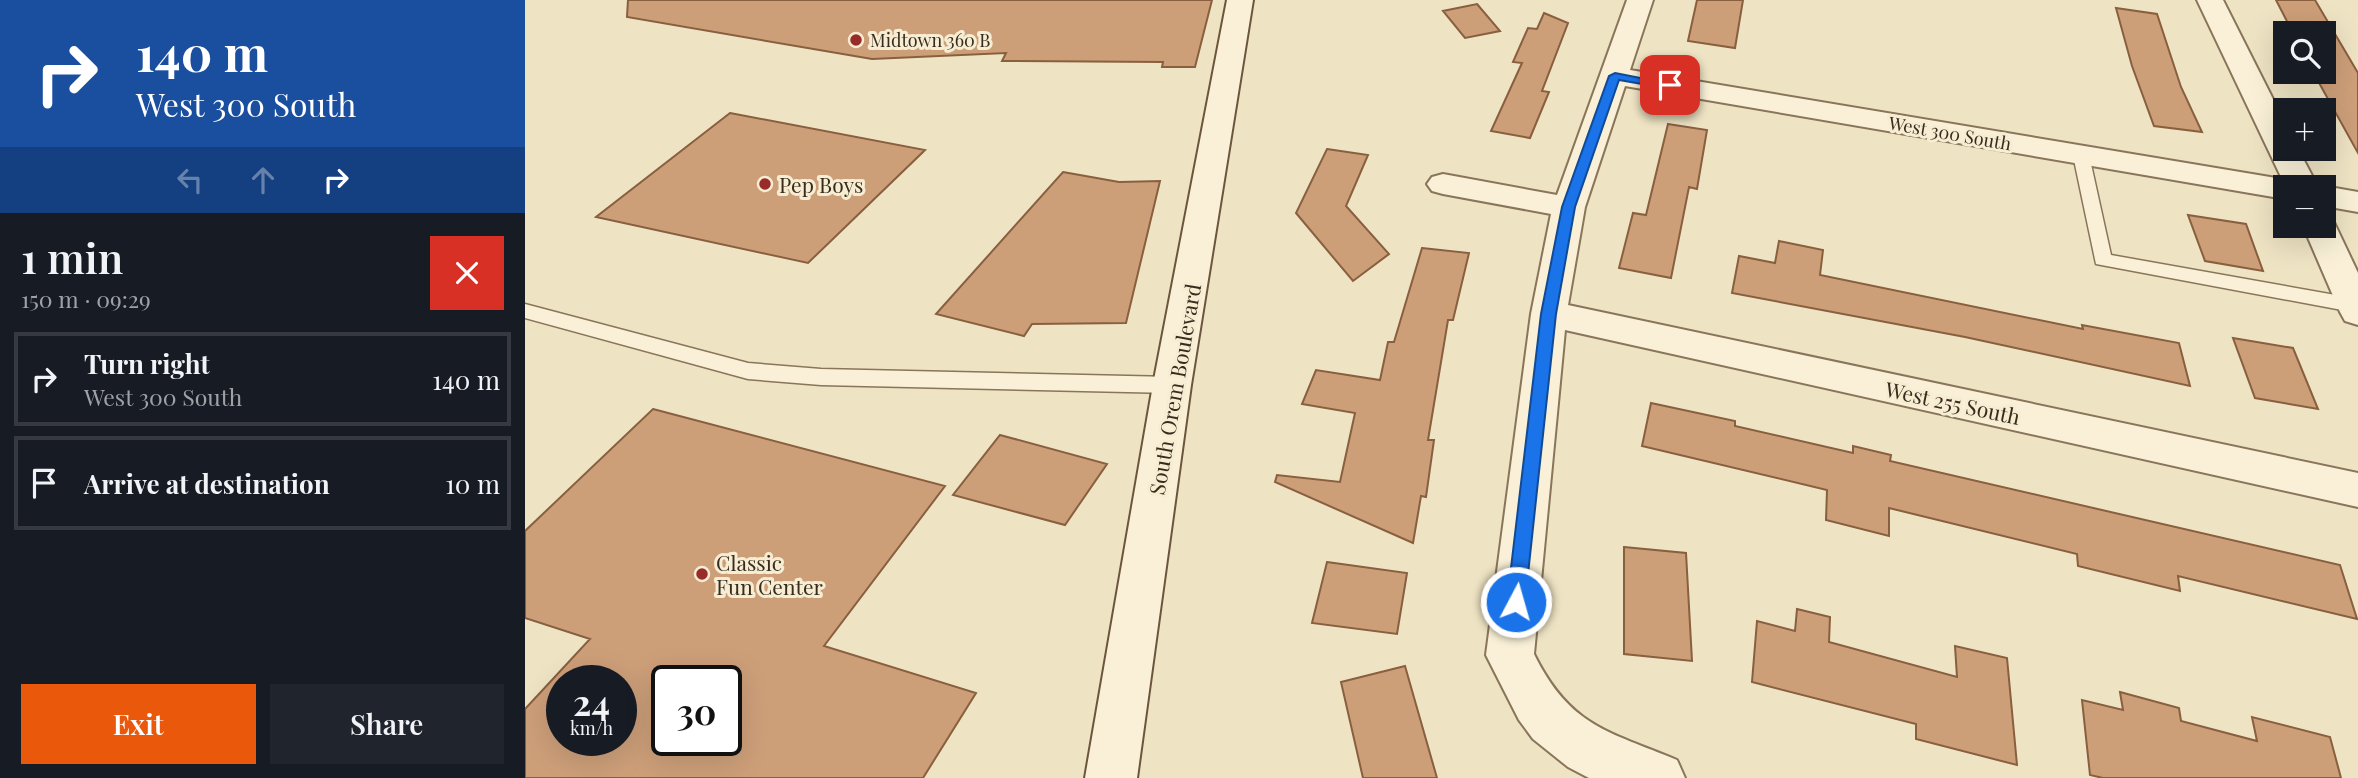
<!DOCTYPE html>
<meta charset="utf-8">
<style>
:root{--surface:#171b24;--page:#20242c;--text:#f1f3f6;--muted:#9ea1a6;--line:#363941;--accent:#ea580c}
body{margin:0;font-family:"Playfair Display",serif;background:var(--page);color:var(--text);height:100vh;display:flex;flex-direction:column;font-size:26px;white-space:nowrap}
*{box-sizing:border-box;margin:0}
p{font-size:23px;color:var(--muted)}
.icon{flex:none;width:38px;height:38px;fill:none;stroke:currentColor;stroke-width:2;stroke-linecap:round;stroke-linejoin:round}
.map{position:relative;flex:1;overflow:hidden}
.drawer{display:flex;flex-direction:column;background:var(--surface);width:525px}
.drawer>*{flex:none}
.hud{background:#1a4fa0;color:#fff;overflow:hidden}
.fabs{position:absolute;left:1748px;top:21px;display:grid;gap:14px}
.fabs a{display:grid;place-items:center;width:63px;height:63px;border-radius:0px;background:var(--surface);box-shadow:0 7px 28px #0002;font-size:35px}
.speed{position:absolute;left:21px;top:665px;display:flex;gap:14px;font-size:35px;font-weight:700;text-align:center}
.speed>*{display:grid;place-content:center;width:91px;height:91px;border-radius:50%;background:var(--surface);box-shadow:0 7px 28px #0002;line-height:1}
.speed small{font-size:18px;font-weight:400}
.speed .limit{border:4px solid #111;border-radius:10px;background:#fff;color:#111}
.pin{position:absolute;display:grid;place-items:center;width:60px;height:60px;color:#fff;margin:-30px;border-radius:14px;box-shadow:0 4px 10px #0006}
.me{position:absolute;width:77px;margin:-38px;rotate:6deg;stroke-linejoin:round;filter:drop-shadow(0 0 5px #0008)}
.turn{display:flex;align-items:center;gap:24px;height:147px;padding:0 21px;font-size:32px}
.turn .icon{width:91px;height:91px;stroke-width:2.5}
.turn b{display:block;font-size:49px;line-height:60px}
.lanes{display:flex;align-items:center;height:66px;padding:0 21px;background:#0003;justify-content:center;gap:35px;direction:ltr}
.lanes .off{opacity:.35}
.round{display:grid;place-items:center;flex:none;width:74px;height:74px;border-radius:0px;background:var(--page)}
.overview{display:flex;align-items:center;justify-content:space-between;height:119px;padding:0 21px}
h1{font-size:42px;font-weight:600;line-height:52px}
.cta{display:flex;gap:14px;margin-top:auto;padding:14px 21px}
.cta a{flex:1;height:80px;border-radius:0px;background:var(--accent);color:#fff;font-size:28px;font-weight:600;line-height:80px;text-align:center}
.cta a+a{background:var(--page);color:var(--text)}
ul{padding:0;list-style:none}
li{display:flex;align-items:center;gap:21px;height:94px;margin:0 14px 10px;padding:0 7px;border:4px solid var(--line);border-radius:0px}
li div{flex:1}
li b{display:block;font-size:26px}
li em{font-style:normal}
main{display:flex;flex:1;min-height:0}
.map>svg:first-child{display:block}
.building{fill:#cd9f79;stroke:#885f3f;stroke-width:2;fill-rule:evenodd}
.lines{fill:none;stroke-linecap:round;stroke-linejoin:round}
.lane-casing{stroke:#89755a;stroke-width:3}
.street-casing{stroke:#89755a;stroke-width:4}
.secondary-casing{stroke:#6b563d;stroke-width:4}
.lane{fill:#f9f0d7;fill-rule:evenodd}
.street{fill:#f9f0d7;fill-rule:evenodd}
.secondary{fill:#f9f0d7;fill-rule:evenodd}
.route{fill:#1a73e8;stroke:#114b97;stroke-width:2}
.poi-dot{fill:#992c29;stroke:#f6edd3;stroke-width:2.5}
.labels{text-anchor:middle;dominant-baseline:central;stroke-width:6;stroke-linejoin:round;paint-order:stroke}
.far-poi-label{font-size:18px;fill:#392c1e;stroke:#f6edd3;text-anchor:start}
.far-street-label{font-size:18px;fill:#392c1e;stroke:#f6edd3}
.poi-label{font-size:21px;fill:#392c1e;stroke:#f6edd3;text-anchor:start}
.street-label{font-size:21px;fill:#392c1e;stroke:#f6edd3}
</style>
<main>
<section class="drawer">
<div class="hud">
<div class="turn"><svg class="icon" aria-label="right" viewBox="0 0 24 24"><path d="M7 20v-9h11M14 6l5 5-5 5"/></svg><div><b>140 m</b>West 300 South</div></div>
<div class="lanes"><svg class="icon off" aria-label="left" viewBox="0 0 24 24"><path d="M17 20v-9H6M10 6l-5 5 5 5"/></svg><svg class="icon off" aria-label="ahead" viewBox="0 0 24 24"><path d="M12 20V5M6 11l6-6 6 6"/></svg><svg class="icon" aria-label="right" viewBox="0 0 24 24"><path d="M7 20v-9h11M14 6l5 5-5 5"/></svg></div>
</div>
<div class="overview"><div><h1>1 min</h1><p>150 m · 09:29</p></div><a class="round" style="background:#d93025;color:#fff"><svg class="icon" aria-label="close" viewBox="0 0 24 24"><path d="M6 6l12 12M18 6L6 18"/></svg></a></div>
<ul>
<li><svg class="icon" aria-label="right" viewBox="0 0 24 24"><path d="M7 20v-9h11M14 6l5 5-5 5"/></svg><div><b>Turn right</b><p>West 300 South</p></div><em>140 m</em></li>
<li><svg class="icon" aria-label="arrive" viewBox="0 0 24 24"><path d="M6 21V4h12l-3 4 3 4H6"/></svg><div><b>Arrive at destination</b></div><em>10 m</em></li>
</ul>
<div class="cta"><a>Exit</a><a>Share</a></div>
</section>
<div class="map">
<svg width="1833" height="778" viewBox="0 0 1833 778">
<rect width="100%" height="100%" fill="#eee3c3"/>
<path class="building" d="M103 0H687L670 67H637L638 62 477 61 481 53 347 59 102 17Z
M1172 0H1218L1210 48 1163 41Z
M1751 0H1790L1833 73V153L1788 72H1799V33H1768Z
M952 4 975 31 940 38 918 11Z
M1591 8 1632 14 1656 87 1677 132 1629 126 1607 66Z
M1019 13 1043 23 1017 91 1024 92 1005 138 966 131 997 63 988 62 1003 28 1012 29Z
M205 113 400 150 283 263 71 217Z
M1143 124 1182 130 1172 189 1164 187 1146 278 1094 268 1108 213 1121 215Z
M802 149 843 155 821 206 864 254 828 281 771 213Z
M538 172 594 182 635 181 601 323 507 324 499 336 411 314Z
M1663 215 1721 224 1738 271 1680 261Z
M1254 241 1298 250 1295 275 1558 329 1557 325 1654 343 1665 386 1440 337 1207 293 1214 256 1250 263Z
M897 248 944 253 928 320H923L903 440H909L901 497 896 496 888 543 750 482 752 475 815 482 830 413 777 404 791 370 855 380 863 342H869Z
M1708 338 1768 348 1793 409 1730 398Z
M1126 403 1210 421V426L1328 453V446L1366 455 1365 461 1815 565 1832 619 1653 576 1655 591 1553 566 1552 554 1364 508V536L1301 520 1302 490 1117 446Z
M128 409 420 486 299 646 451 693 398 778H0V709L65 639 0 618V531ZM37 681H96V740H37ZM142 681H201V740H142Z
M475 435 582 464 540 525 428 495Z
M1099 547 1161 553 1167 661 1099 654Z
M802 562 882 573 872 634 787 623Z
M1272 609 1305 617 1304 642 1432 677 1430 646 1482 658 1492 765 1391 739V724L1227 682 1232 621 1270 631Z
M880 666 912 778H838L816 682Z
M1595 692 1654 708 1656 721 1732 741 1727 717 1805 737 1816 778H1578L1565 775 1557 700 1598 710Z"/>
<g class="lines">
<g class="lane-casing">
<path id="lane" d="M1556 150 1564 155 1586 255 1833 299V313L1571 264 1548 155Z
M0 304 223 363 296 369 647 377 654 379 657 385 654 391 647 393 296 385 223 379 0 318Z"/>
</g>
<g class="street-casing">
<path id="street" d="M1102 0H1128L1105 70 1757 179 1672 0H1698L1760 123V149H1773L1793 187H1760V199L1100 86 1060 207 1043 305 1833 473V507L1040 330 1009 654C1045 727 1083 731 1152 760L1160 778H1064L1043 767 1008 739 994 720 961 655 1006 314 1026 214 918 194 907 191 902 184 907 177 918 174 1032 195Z
M1799 186 1833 192V212L1799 206V187H1794Z
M1799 216 1807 218 1833 273V325L1820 321 1815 312 1778 226H1799Z"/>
</g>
<g class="secondary-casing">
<path id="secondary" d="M702 0H728L666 385 612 778H560L628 385Z"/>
</g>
<use href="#lane" class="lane"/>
<use href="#street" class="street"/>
<use href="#secondary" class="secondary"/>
</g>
<path class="route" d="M1090 73 1151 85 1145 89 1094 80 1050 207 1031 314 1000 602 998 608 991 611 984 608 982 602 1016 314 1037 207 1084 76Z"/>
<g class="poi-dot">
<circle cx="331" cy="40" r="7"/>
<circle cx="240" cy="184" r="7"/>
<circle cx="177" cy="574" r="7"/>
</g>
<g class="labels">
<g class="far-poi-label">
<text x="345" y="40">Midtown 360 B</text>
</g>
<g class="far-street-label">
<text transform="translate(1425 133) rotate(10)">West 300 South</text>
</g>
<g class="poi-label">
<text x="254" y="184">Pep Boys</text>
<text x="191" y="562">Classic<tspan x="191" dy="24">Fun Center</tspan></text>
</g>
<g class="street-label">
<text transform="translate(649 389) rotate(-80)">South Orem Boulevard</text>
<text transform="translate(1428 402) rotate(12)">West 255 South</text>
</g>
</g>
</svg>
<div class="fabs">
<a><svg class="icon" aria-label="search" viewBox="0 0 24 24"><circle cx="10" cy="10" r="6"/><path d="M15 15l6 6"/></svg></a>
<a>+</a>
<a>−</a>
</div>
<div class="speed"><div>24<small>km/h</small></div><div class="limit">30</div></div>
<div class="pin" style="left:1145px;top:85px;background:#d93025"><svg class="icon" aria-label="arrive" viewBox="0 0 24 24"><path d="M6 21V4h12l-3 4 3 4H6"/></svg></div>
<svg class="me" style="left:991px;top:602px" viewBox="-20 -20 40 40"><circle r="17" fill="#1a73e8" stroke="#fff" stroke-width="3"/><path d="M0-11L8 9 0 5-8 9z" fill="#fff"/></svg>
</div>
</main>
